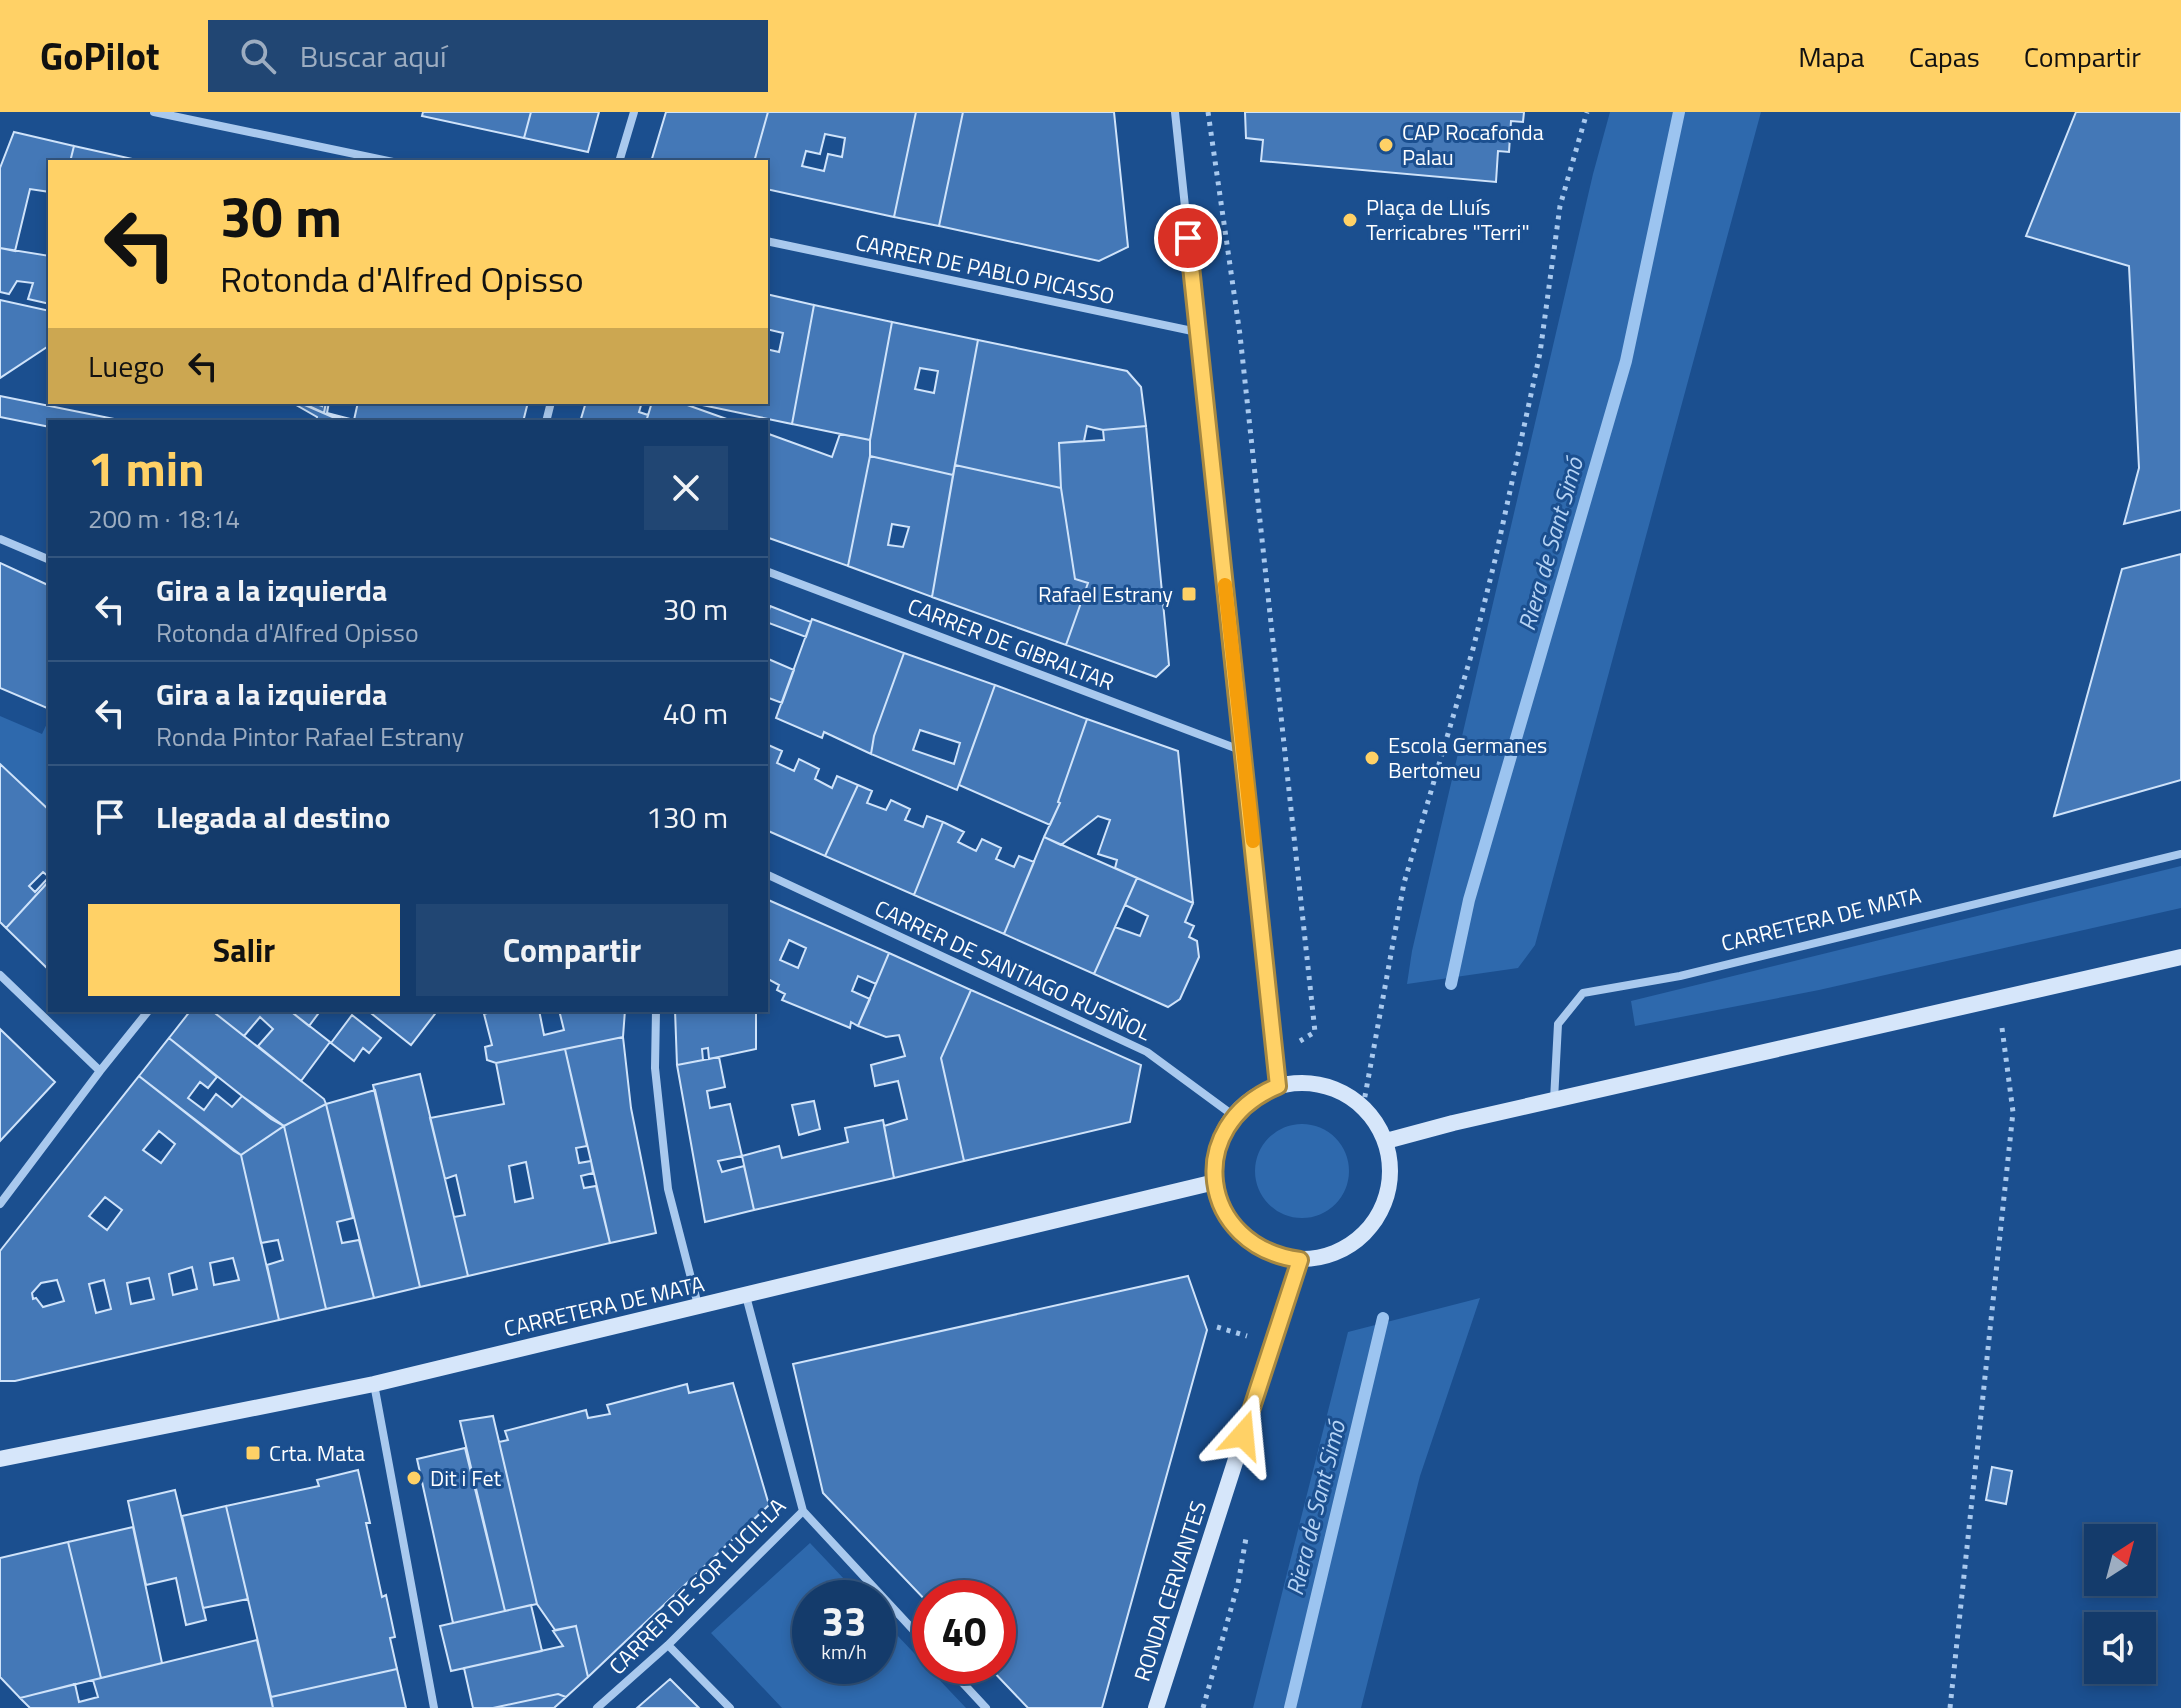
<!DOCTYPE html>
<html lang="es">
<meta charset="utf-8">
<style>
:root{--surface:#143b6b;--page:#214673;--text:#f1f3f6;--muted:#9dadc1;--line:#33557e;--accent:#ffd166}
body{margin:0;font-family:"Titillium Web",sans-serif;background:var(--page);color:var(--text);height:100vh;display:flex;flex-direction:column;font-size:30px;white-space:nowrap}
*{box-sizing:border-box;margin:0}
p{font-size:26px;color:var(--muted)}
.icon{flex:none;width:44px;height:44px;fill:none;stroke:currentColor;stroke-width:2;stroke-linecap:round;stroke-linejoin:round}
.map{position:relative;flex:1;overflow:hidden}
.drawer{position:absolute;left:48px;top:308px;width:720px;height:592px;display:flex;flex-direction:column;background:var(--surface);border-radius:0px;box-shadow:0 4px 12px #0003,0 0 0 2px var(--line)}
.drawer>*{flex:none}
.banner{position:absolute;left:48px;top:48px;width:720px;height:244px;border-radius:0px;box-shadow:0 4px 12px #0003,0 0 0 2px var(--line);background:#ffd166;color:#111;overflow:hidden}
.needle{width:52px;rotate:36deg}
.buttons{position:absolute;left:2084px;top:1412px;display:grid;gap:16px}
.buttons a{display:grid;place-items:center;width:72px;height:72px;border-radius:0px;background:var(--surface);box-shadow:0 4px 12px #0003,0 0 0 2px var(--line);font-size:40px}
.speed{position:absolute;left:792px;top:1468px;display:flex;gap:16px;font-size:40px;font-weight:700;text-align:center}
.speed>*{display:grid;place-content:center;width:104px;height:104px;border-radius:50%;background:var(--surface);box-shadow:0 4px 12px #0003,0 0 0 2px var(--line);line-height:1}
.speed small{font-size:20px;font-weight:400}
.speed .limit{border:12px solid #d22;background:#fff;color:#111}
.pin{position:absolute;display:grid;place-items:center;width:68px;height:68px;color:#fff;margin:-34px;border:4px solid #fff;border-radius:50%;box-shadow:0 2px 8px #0007}
.me{position:absolute;width:88px;margin:-44px;rotate:18deg;stroke-linejoin:round;filter:drop-shadow(0 0 6px #0008)}
.turn{display:flex;align-items:center;gap:28px;height:168px;padding:0 40px;font-size:36px}
.turn .icon{width:104px;height:104px;stroke-width:2.5}
.turn b{display:block;font-size:56px;line-height:68px}
.then{display:flex;align-items:center;height:76px;padding:0 40px;background:#0003;gap:16px;font-size:30px}
.round{display:grid;place-items:center;flex:none;width:84px;height:84px;border-radius:0px;background:var(--page)}
.summary{display:flex;align-items:center;justify-content:space-between;height:136px;padding:0 40px}
h1{font-size:48px;font-weight:700;line-height:60px;color:var(--accent)}
.cta{display:flex;gap:16px;margin-top:auto;padding:16px 40px}
.cta a{flex:1;height:92px;border-radius:0px;background:var(--accent);color:#111;font-size:32px;font-weight:700;line-height:92px;text-align:center}
.cta a+a{background:var(--page);color:var(--text)}
ul{padding:0;list-style:none}
li{display:flex;align-items:center;gap:24px;height:104px;padding:0 40px;border-top:2px solid var(--line)}
li div{flex:1}
li b{display:block;font-size:30px}
li em{font-style:normal}
header{display:flex;align-items:center;gap:48px;box-sizing:border-box;height:112px;padding:0 40px;background:var(--accent);color:#111}
header strong{font-size:38px}
nav{display:flex;gap:44px;margin-inline-start:auto;font-size:28px}
.search{width:560px;height:72px;background:var(--page);display:flex;align-items:center;gap:20px;box-sizing:border-box;padding:0 28px;border-radius:0px;color:var(--muted);font-size:30px}
.map>svg:first-child{display:block}
.green{fill:#2e69ad}
.lines{fill:none;stroke-linecap:round;stroke-linejoin:round}
.stream{stroke:#9cc4f0;stroke-width:12}
.building{fill:#4478b7;stroke:#cfe3fa;stroke-width:2;fill-rule:evenodd}
.path{stroke:#a9c9ee;stroke-width:5;stroke-dasharray:4 6;stroke-linecap:butt}
.street{stroke:#a9c9ee;stroke-width:8}
.secondary{stroke:#d6e6fa;stroke-width:16}
.route-casing{stroke:#a68842;stroke-width:20}
.route{stroke:#ffd166;stroke-width:14}
.slow{stroke:#f59e0b;stroke-width:14}
.poi-dot{fill:#ffd166;stroke:#1b4f8f;stroke-width:3}
.labels{text-anchor:middle;dominant-baseline:central;stroke-width:6;stroke-linejoin:round;paint-order:stroke}
.poi-label{font-size:22px;fill:#fff;stroke:#1b4f8f;text-anchor:start}
.street-label{font-size:22px;fill:#fff;stroke:#1b4f8f}
.water-label{font-size:24px;font-style:italic;fill:#b5d3f5;stroke:#1b4f8f}
</style>
<header>
<strong>GoPilot</strong>
<div class="search"><svg class="icon" aria-label="search" viewBox="0 0 24 24"><circle cx="10" cy="10" r="6"/><path d="M15 15l6 6"/></svg>Buscar aquí</div>
<nav><a>Mapa</a><a>Capas</a><a>Compartir</a></nav>
</header>
<div class="map">
<svg width="2181" height="1596" viewBox="0 0 2181 1596">
<rect width="100%" height="100%" fill="#1b4f8f"/>
<path class="green" d="M1610 0H1761L1535 833 1518 856 1407 872 1412 839 1593 62Z
M0 604 42 622 50 605V699L0 652Z
M2181 754V796L1819 878 1635 914 1631 889Z
M1255 1059a47 47 0 1 1 94 0a47 47 0 1 1-94 0Z
M1480 1186 1420 1364 1361 1596H1253L1348 1220Z
M810 1431 862 1486H810V1554H878V1503L966 1596H782L711 1521Z"/>
<g class="lines">
<path class="stream" d="M1451 872 1469 788 1626 249 1679 0
M1290 1596 1383 1206"/>
</g>
<path class="building" d="M423 0H531L524 26 422 4Z
M531 0H599L588 40 524 26Z
M666 0H768L754 50H651Z
M768 0H916L894 105 766 77V50H754ZM825 22 845 26 842 45 828 42 824 59 802 54 806 39 820 42Z
M916 0H963L939 114 894 105Z
M963 0H1114L1128 135 1099 149 939 114Z
M1245 0H1524L1523 10 1511 9 1509 40 1498 39 1496 70 1261 49 1263 28 1246 26Z
M2076 0H2181V398L2124 412 2139 356 2129 154 2026 124Z
M14 20 74 34 70 50H50V80L30 77 15 139 0 136V56Z
M74 34 137 48V50H70Z
M0 136 50 144V192L28 187 33 171 17 169 9 182 0 180Z
M766 182 814 193 792 312 688 290H766V237L779 240 783 221 766 217Z
M0 188 50 199V233L0 266Z
M814 193 892 210 870 328 792 312Z
M892 210 978 228 953 363 870 344V328ZM920 256 938 259 934 281 915 277Z
M978 228 1127 259 1141 275 1146 314 1103 318 1087 314 1084 329 1059 331 1061 376 955 353Z
M0 284 129 310H50V315L0 305Z
M291 290H298L344 310H316L317 305Z
M300 290H311L322 294V290H326L324 301Z
M326 290H329L327 301 354 308 358 290H528L523 310H350L324 301Z
M586 290H642L639 300 648 303 646 310H580Z
M652 290H679L735 310H646Z
M1146 314 1169 553 1156 565 1066 533 1088 471 1075 467 1061 376 1059 331 1104 328 1103 318Z
M766 321 832 345 840 322 870 328V344L848 454 766 425Z
M870 344 953 363 932 485 848 454ZM892 412 909 415 903 435 888 433Z
M955 353 1061 376 1075 467 1088 471 1066 533 932 485Z
M2181 442V668L2054 704 2122 457Z
M0 451 50 474V589L47 596 0 576Z
M770 494 811 510 806 525 766 510Z
M812 507 904 541 874 624 871 642 824 620 822 626 776 606Z
M904 541 995 573 957 678 871 642 874 624ZM920 618 960 631 954 652 913 638Z
M766 546 794 558 782 591 766 585Z
M995 573 1087 607 1058 690 1060 691 1050 713 959 673Z
M1087 607 1178 639 1193 791 1115 756 1117 748 1098 742 1110 708 1098 704 1061 733 1044 725 1060 691 1058 690Z
M766 632 782 639 777 651 794 659 799 647 819 657 815 667 832 676 837 664 858 673 825 744 766 718Z
M0 652 50 699V768L6 816 0 810ZM43 760 49 765 35 780 29 774Z
M858 673 872 679 867 691 886 698 891 688 910 697 905 708 923 715 927 704 943 710 914 783 825 744Z
M943 710 964 720 958 730 976 739 982 727 1001 736 996 747 1014 755 1019 744 1034 750 1004 822 914 783Z
M1044 725 1137 766 1094 862 1004 822Z
M1137 766 1193 791 1185 810 1194 814 1189 825 1197 829 1199 845 1180 887 1168 895 1094 862 1115 815 1140 824 1148 804 1125 793Z
M50 768V859L6 816Z
M766 787 889 841 876 872 858 864 852 879 870 887 858 914 851 910 850 916 848 915 782 888 785 882 777 878 779 873 766 866ZM789 828 806 836 798 856 780 848Z
M889 841 971 878 941 946 964 1049 894 1066 884 1014 907 1007 898 969 875 974 871 953 905 944 899 923 886 925 858 914Z
M971 878 1141 953 1130 1010 964 1049 941 946Z
M191 898H211L324 987 326 992 284 1014 271 1007 169 926Z
M211 898H289L330 930 301 969 258 934 273 917 260 905 244 924Z
M289 898H321L309 914Z
M367 898H438L411 933Z
M497 898H539L544 923 564 918 559 898H625L623 925 496 951 487 948 485 935 492 933 484 902Z
M675 898H756V937L709 947 708 936 702 937 703 948 677 953Z
M352 903 381 926 369 941 363 936 354 949 331 931Z
M0 917 55 970 0 1029Z
M623 925 631 996 656 1121 610 1131 565 937Z
M169 926 217 965 208 976 200 970 188 986 204 998 216 982 232 995 242 984 284 1014 241 1043 234 1039 139 964Z
M565 937 587 1034 576 1036 579 1051 591 1049 593 1061 581 1064 584 1076 596 1074 610 1131 468 1164 454 1105 465 1103 456 1063 445 1067 430 1006 504 992 496 951ZM526 1050 533 1086 515 1090 509 1054Z
M719 945 725 975 707 979 710 996 730 992 742 1044 718 1049 722 1060 744 1054 754 1098 705 1110 677 953Z
M420 962 468 1164 420 1175 373 973Z
M139 964 241 1043 279 1208 15 1269H0V1139ZM159 1019 175 1032 161 1051 143 1038ZM105 1085 122 1098 107 1118 89 1104ZM233 1146 239 1168 214 1173 210 1151ZM192 1155 197 1177 173 1183 169 1162ZM149 1166 154 1187 131 1192 127 1171ZM57 1168 64 1189 43 1195 36 1186 33 1187 32 1181 41 1171ZM104 1168 111 1197 96 1201 89 1172Z
M375 978 420 1175 374 1186 326 992Z
M814 989 820 1017 799 1023 792 993Z
M326 992 353 1106 337 1110 342 1131 359 1128 374 1186 326 1197 284 1014Z
M883 1008 894 1066 754 1098 742 1044 779 1034 782 1046 848 1030 845 1016Z
M284 1014 326 1197 279 1208 267 1153 283 1148 278 1128 261 1131 241 1043Z
M1188 1164 1207 1218 1102 1596H1028L988 1554H998V1486H930V1493L823 1381 793 1252Z
M733 1271 769 1393 588 1565 576 1514 555 1518 537 1492 499 1330 508 1328 505 1319 586 1298 588 1306 610 1302 607 1293 687 1272 689 1281Z
M493 1304 537 1492 505 1499 460 1309Z
M465 1336 505 1499 453 1511 417 1347Z
M1992 1355 2012 1359 2006 1392 1986 1388Z
M358 1358 370 1411H366L382 1485 386 1483 395 1525 390 1526 397 1557 271 1585 226 1394 319 1374 317 1368Z
M175 1378 206 1508 186 1513 176 1466 146 1473 128 1389Z
M226 1394 248 1487 203 1496 182 1404Z
M133 1415 162 1551 101 1566 68 1430Z
M68 1430 101 1566 20 1586 0 1565V1446Z
M531 1493 542 1539 451 1559 440 1514Z
M576 1514 588 1565 566 1585 558 1582 493 1596H473L464 1556 563 1534 553 1519Z
M257 1528 273 1596H30L20 1586 75 1572 79 1590 98 1585 93 1568Z
M397 1557 406 1596H273L271 1585Z
M670 1567 699 1596H637Z
M558 1582 566 1585 554 1596H493Z"/>
<g class="lines">
<path class="path" d="M1208 0 1240 223 1315 920 1300 929
M1363 995 1404 771 1473 537 1495 448 1540 241 1560 94 1587 0
M1217 1215 1247 1224
M1203 1596 1238 1472 1246 1426
M1950 1596 2013 1000 2002 916"/>
<path class="street" d="M154 0 393 50
M1175 0 1278 974
M619 50 634 0
M766 129 1197 220
M546 310 551 290
M0 427 50 448
M766 459 1243 639
M766 762 1147 940 1234 1004
M0 863 100 959
M656 898 655 956 668 1077 698 1193
M1554 988 1558 912 1583 881 1680 864 2181 742
M0 1092 100 959 149 898
M374 1272 434 1596
M803 1399 930 1536
M668 1533 730 1596
M947 1554 986 1596
M597 1596 668 1533 803 1399 746 1184"/>
<path class="secondary" d="M1214 1059a88 88 0 1 1 176 0a88 88 0 1 1-176 0Z
M1386 1029 1453 1011 2181 845
M0 1347 374 1272 1215 1070
M1156 1596 1300 1148"/>
</g>
<g class="lines">
<g class="route-casing">
<path id="route" d="M1188 126 1278 974C1183 1013 1198 1134 1300 1148L1243 1323"/>
</g>
<use href="#route" class="route"/>
<path class="slow" d="M1225 473 1253 729"/>
</g>
<g class="poi-dot">
<circle cx="1386" cy="33" r="8"/>
<circle cx="1350" cy="108" r="8"/>
<rect x="1181" y="474" width="16" height="16" rx="4"/>
<circle cx="1372" cy="646" r="8"/>
<rect x="245" y="1333" width="16" height="16" rx="4"/>
<circle cx="414" cy="1366" r="8"/>
</g>
<g class="labels">
<g class="poi-label">
<text x="1402" y="20">CAP Rocafonda<tspan x="1402" dy="25">Palau</tspan></text>
<text x="1366" y="95">Plaça de Lluís<tspan x="1366" dy="25">Terricabres "Terri"</tspan></text>
<text x="1173" y="482" text-anchor="end">Rafael Estrany</text>
<text x="1388" y="633">Escola Germanes<tspan x="1388" dy="25">Bertomeu</tspan></text>
<text x="269" y="1341">Crta. Mata</text>
<text x="430" y="1366">Dit i Fet</text>
</g>
<g class="street-label">
<text transform="translate(985 157) rotate(12)">CARRER DE PABLO PICASSO</text>
<text transform="translate(1011 532) rotate(21)">CARRER DE GIBRALTAR</text>
<text transform="translate(1821 807) rotate(-14)">CARRETERA DE MATA</text>
<text transform="translate(1013 858) rotate(25)">CARRER DE SANTIAGO RUSIÑOL</text>
<text transform="translate(604 1194) rotate(-13)">CARRETERA DE MATA</text>
<text transform="translate(697 1474) rotate(-45)">CARRER DE SOR LUCIL·LA</text>
<text transform="translate(1170 1479) rotate(-72)">RONDA CERVANTES</text>
</g>
<g class="water-label">
<text transform="translate(1550 432) rotate(-74)">Riera de Sant Simó</text>
<text transform="translate(1315 1396) rotate(-76)">Riera de Sant Simó</text>
</g>
</g>
</svg>
<div class="buttons">
<a><svg class="needle" viewBox="-14 -14 28 28"><path d="M0-13l5 13h-10z" fill="#e53935"/><path d="M0 13l5-13h-10z" fill="#9dadc1"/></svg></a>
<a><svg class="icon" aria-label="sound" viewBox="0 0 24 24"><path d="M4 9h4l5-4v14l-5-4H4zM17 9q2 3 0 6"/></svg></a>
</div>
<div class="speed"><div>33<small>km/h</small></div><div class="limit">40</div></div>
<div class="pin" style="left:1188px;top:126px;background:#d93025"><svg class="icon" aria-label="arrive" viewBox="0 0 24 24"><path d="M6 21V4h12l-3 4 3 4H6"/></svg></div>
<svg class="me" style="left:1243px;top:1323px" viewBox="-20 -20 40 40"><path d="M0-17L14 15 0 8-14 15z" fill="#ffd166" stroke="#fff" stroke-width="4"/></svg>
<div class="banner">
<div class="turn"><svg class="icon" aria-label="left" viewBox="0 0 24 24"><path d="M17 20v-9H6M10 6l-5 5 5 5"/></svg><div><b>30 m</b>Rotonda d'Alfred Opisso</div></div>
<div class="then">Luego<svg class="icon" aria-label="left" viewBox="0 0 24 24"><path d="M17 20v-9H6M10 6l-5 5 5 5"/></svg></div>
</div>
<section class="drawer">
<div class="summary"><div><h1>1 min</h1><p>200 m · 18:14</p></div><a class="round"><svg class="icon" aria-label="close" viewBox="0 0 24 24"><path d="M6 6l12 12M18 6L6 18"/></svg></a></div>
<ul>
<li><svg class="icon" aria-label="left" viewBox="0 0 24 24"><path d="M17 20v-9H6M10 6l-5 5 5 5"/></svg><div><b>Gira a la izquierda</b><p>Rotonda d'Alfred Opisso</p></div><em>30 m</em></li>
<li><svg class="icon" aria-label="left" viewBox="0 0 24 24"><path d="M17 20v-9H6M10 6l-5 5 5 5"/></svg><div><b>Gira a la izquierda</b><p>Ronda Pintor Rafael Estrany</p></div><em>40 m</em></li>
<li><svg class="icon" aria-label="arrive" viewBox="0 0 24 24"><path d="M6 21V4h12l-3 4 3 4H6"/></svg><div><b>Llegada al destino</b></div><em>130 m</em></li>
</ul>
<div class="cta"><a>Salir</a><a>Compartir</a></div>
</section>
</div>
